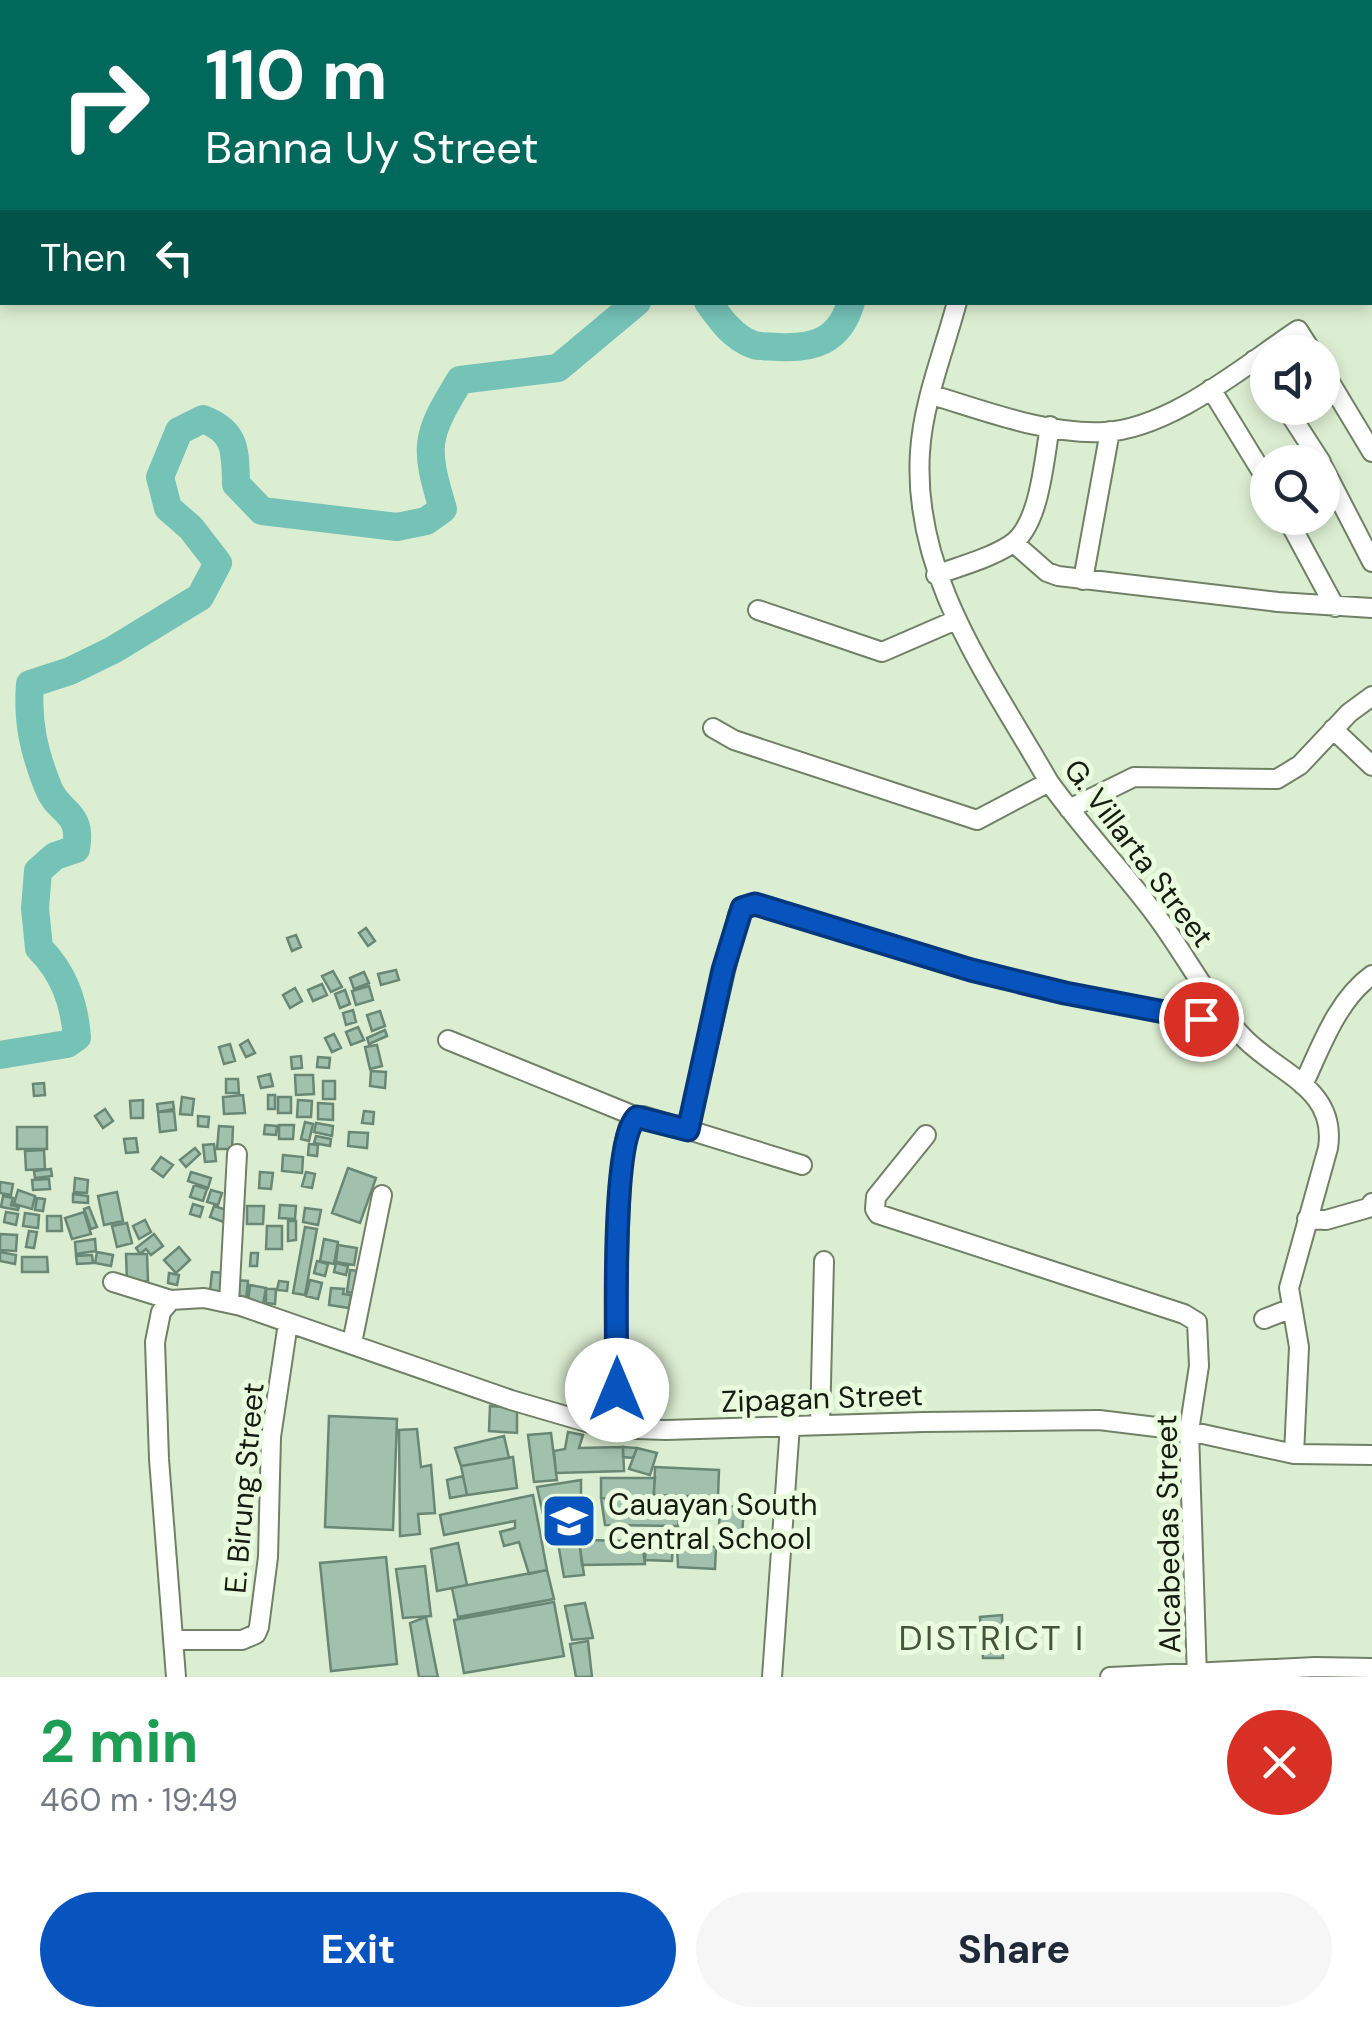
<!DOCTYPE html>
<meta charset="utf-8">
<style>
:root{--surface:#fff;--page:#f6f6f7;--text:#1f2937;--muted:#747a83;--accent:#0754be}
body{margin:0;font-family:"DM Sans",sans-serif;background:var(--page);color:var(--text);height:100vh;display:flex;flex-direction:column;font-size:38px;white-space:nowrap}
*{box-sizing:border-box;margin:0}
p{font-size:32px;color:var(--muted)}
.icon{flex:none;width:55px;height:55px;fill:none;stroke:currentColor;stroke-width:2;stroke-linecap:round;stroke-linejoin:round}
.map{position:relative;height:1677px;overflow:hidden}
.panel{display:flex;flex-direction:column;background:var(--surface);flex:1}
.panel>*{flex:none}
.banner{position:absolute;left:0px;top:0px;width:1372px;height:305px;box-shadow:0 5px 15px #0003;background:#00695c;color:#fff;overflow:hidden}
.fabs{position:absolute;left:1250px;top:335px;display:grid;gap:20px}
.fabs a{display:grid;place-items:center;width:90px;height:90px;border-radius:50%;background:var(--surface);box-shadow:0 5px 15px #0003;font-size:50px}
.pin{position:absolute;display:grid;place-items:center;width:85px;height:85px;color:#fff;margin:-42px;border:5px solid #fff;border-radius:50%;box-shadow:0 2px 10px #0007}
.me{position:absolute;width:110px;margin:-55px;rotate:0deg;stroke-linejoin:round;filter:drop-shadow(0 0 8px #0008)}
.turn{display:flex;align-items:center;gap:35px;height:210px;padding:0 40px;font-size:45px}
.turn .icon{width:130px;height:130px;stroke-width:2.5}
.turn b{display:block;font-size:70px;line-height:85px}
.then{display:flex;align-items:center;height:95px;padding:0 40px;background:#0003;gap:20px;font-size:38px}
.round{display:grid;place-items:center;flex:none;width:105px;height:105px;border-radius:52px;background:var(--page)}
.head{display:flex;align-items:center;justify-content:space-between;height:170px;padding:0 40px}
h1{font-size:60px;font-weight:700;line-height:75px;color:#1e9e55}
.cta{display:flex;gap:20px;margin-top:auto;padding:20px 40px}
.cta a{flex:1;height:115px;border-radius:60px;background:var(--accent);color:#fff;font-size:40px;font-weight:700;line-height:115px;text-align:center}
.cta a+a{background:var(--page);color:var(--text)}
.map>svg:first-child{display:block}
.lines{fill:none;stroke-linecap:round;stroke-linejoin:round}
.river{stroke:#75c2b7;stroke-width:28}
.building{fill:#a1c1ad;stroke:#698775;stroke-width:2.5}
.minor-casing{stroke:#708166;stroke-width:22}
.minor{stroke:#fff;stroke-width:18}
.route-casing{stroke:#05377c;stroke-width:25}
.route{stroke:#0754be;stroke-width:18}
.labels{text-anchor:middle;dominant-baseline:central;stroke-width:10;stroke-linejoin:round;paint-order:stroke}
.street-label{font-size:30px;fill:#161c12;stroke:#e9fcde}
.poi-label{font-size:30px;fill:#161c12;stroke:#e9fcde;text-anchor:start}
.quarter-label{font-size:35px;letter-spacing:2.5px;fill:#45543b;stroke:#e9fcde}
</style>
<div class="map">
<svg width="1372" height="1677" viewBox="0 0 1372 1677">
<rect width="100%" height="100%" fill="#dceed1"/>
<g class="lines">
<path class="river" d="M913 2V0
M708 302C720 319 733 338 754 345 761 347 771 346 778 347 814 349 840 341 851 302
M0 1055 67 1044 77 1037C74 1002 64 973 39 948L35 908 38 871 55 856 76 849C83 810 58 814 48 787 34 752 27 722 30 684L70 671 113 650 200 597 218 563 191 528 168 508 160 477 179 431 203 419C237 432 235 451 236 484L262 511 397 527 426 521 443 509C424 446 425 437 460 380L558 368 637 302"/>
</g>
<path class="building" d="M366 928 375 941 368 946 359 933Z
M296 935 301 947 292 951 287 938Z
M396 970 399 980 381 985 378 974Z
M333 971 342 987 331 992 322 976Z
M364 972 369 983 354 989 350 978Z
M322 984 327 995 313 1001 308 990Z
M369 986 373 1000 356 1005 352 991Z
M295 988 302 1001 290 1008 283 995Z
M345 990 350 1004 340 1008 335 994Z
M353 1010 356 1022 346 1025 343 1013Z
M380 1011 385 1026 372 1031 367 1015Z
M358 1027 364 1040 351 1045 346 1032Z
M385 1030 387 1036 369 1044 367 1038Z
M334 1034 341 1048 332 1052 325 1038Z
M248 1040 255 1053 246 1057 240 1045Z
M230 1044 235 1061 224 1064 219 1047Z
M377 1045 382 1066 370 1069 365 1047Z
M301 1056 302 1068 292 1069 291 1057Z
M318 1057 330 1058 329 1068 317 1067Z
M371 1071 386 1072 385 1088 370 1086Z
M270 1074 273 1086 261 1088 258 1077Z
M295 1075H313L314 1094 296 1095Z
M226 1079H238L239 1093H226Z
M323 1081H335V1099H323Z
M44 1083 45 1095 34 1096 33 1084Z
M243 1095 245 1113 224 1114 223 1097Z
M268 1095H275V1109H268Z
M182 1097 194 1099 192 1115 180 1114Z
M278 1097H291V1113H278Z
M143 1100V1118H131L130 1101Z
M298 1100 312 1101 311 1117H297Z
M173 1102 174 1109 158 1112 157 1104Z
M318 1103 333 1104V1120L318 1119Z
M105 1109 113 1121 103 1128 95 1116Z
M174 1111 176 1130 160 1132 158 1112Z
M364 1111 374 1112 373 1124 362 1123Z
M198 1116 209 1117 208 1127 198 1126Z
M305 1122 313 1124 309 1141 301 1139Z
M316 1123 333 1126 332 1136 314 1132Z
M265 1125 277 1126 276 1135 264 1134Z
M279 1125H294L293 1139H279Z
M219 1126 233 1127 232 1149H217Z
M17 1127H47V1149H17Z
M349 1132 368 1133 367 1148 348 1146Z
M316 1136 331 1139 330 1146 314 1143Z
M136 1138 138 1152 126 1153 124 1139Z
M214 1144 216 1161 205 1162 203 1145Z
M309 1144 318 1145 317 1156 308 1155Z
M195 1148 200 1154 186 1167 180 1160Z
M44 1150 45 1169 26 1170 25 1151Z
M283 1155 303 1157 302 1173 282 1171Z
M161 1157 173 1165 163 1177 152 1169Z
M348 1168 376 1178 360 1223 332 1213Z
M51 1169 52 1176 35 1178 34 1171Z
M191 1172 211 1178 208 1188 188 1181Z
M260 1172 273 1173 271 1189 259 1188Z
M306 1172 315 1174 312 1188 302 1186Z
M75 1178 88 1180 87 1193 74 1192Z
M49 1179 50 1189 33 1190 32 1180Z
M0 1182 13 1184 11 1195 0 1193Z
M194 1185 207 1189 203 1201 190 1197Z
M18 1190 35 1196 32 1209 14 1204Z
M211 1190 222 1193 218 1205 207 1202Z
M117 1192 123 1221 104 1225 98 1196Z
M73 1194 88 1196V1203L73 1202Z
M3 1196 13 1198 11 1205 19 1207 18 1210 1 1207Z
M37 1198 45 1199 43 1211 35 1210Z
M193 1204 203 1207 200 1217 190 1214Z
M280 1205 296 1206 295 1219 279 1218Z
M214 1206 233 1212 229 1224 210 1217Z
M247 1206H264L263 1224H247Z
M89 1207 97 1227 91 1229 84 1209Z
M305 1208 321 1210 318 1225 303 1222Z
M6 1212 18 1214 16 1225 4 1222Z
M84 1212 91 1234 72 1239 65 1218Z
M25 1213 39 1215 38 1228 23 1226Z
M47 1216H61L62 1231H47Z
M145 1220 151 1232 139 1239 133 1226Z
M288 1221H296V1240L288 1241Z
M127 1223 132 1243 117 1247 112 1226Z
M267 1226H282V1249H266Z
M305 1227 317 1229 305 1295 293 1293Z
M29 1231 37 1232 34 1248 26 1247Z
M0 1234 17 1235 16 1251 0 1250Z
M154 1234 163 1246 151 1255 146 1249 140 1254 136 1248Z
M95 1239 96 1251 76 1254 75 1242Z
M324 1239 338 1242 334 1264 320 1261Z
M338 1245 357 1248 354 1265 336 1262Z
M179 1247 190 1260 176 1273 164 1260Z
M0 1252 16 1255 15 1264 0 1261Z
M97 1252 113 1255 111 1266 95 1263Z
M251 1253H258L257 1266H250Z
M126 1254H147L148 1281 127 1282Z
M92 1255 93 1263 77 1264 76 1256Z
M22 1257H47L48 1272H22Z
M317 1261 328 1264 325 1276 314 1273Z
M336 1263 348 1266 346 1275 334 1272Z
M350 1270 360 1271 357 1293 347 1292Z
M212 1272 225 1273 224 1292 210 1291Z
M169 1273 179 1275 177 1285 168 1283Z
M236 1280 248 1281 246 1300 234 1299Z
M310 1280 322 1283 318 1299 306 1296Z
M279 1281 288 1282 287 1291 277 1290Z
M250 1285 266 1288 263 1304 248 1302Z
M331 1288 344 1289 343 1294 351 1295 349 1308 329 1305Z
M266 1289H276L275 1304 266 1303Z
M490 1406 517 1408V1433L489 1431Z
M329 1416 397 1419 393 1530 325 1527Z
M417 1429 421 1467 431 1465 435 1513 418 1514 420 1534 400 1536 399 1430Z
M568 1432 583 1435 579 1448 623 1447 624 1471 556 1473 554 1451 565 1449Z
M551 1433 557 1480 534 1482 528 1435Z
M504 1436 509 1458 461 1466 455 1448Z
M623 1447 637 1448 633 1458 623 1457Z
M637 1448 657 1453 650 1475 629 1469Z
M513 1457 517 1488 467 1495 461 1466Z
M655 1467 719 1470 718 1497 654 1495Z
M463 1476 467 1495 450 1498 447 1480Z
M601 1478H655L653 1501 601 1498Z
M581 1480V1511L564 1510 566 1524 546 1527 537 1487Z
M533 1495 547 1570 529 1574 519 1542 504 1546 500 1532 515 1528V1521L444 1535 440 1515Z
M601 1498 680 1502 678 1526 605 1525Z
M720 1505 744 1508 741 1548 718 1547Z
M579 1540 584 1575 564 1577 558 1543Z
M579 1540 642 1541 645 1564 582 1565Z
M646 1542 673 1544 672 1561 645 1560Z
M458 1543 467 1585 437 1591 431 1549Z
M677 1545 716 1547 715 1569 678 1567Z
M386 1557 397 1664 331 1671 320 1563Z
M425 1566 431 1616 403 1618 396 1569Z
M547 1570 554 1599 458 1617 452 1588Z
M554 1602 564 1656 464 1673 454 1620Z
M585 1603 593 1638 572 1640 565 1606Z
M1002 1615 1003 1658H983L980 1617Z
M426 1617 437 1673 438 1677H419L410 1623Z
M588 1641 592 1677H576L570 1644Z"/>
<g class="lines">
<g class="minor-casing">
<path id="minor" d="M1035 2 1036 0
M1370 84H1372
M957 302C944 351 923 402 920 452 912 577 990 678 1049 782 1082 828 1121 869 1155 914 1186 955 1209 1003 1245 1039 1281 1075 1337 1089 1328 1148L1289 1288 1299 1347 1294 1454
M1254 360 1268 380
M1322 369 1372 452
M1211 389 1268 482
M932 395C986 411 1047 435 1104 432 1170 429 1244 366 1298 330L1312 352
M1286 408 1321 462
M1322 465 1372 562
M1287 518 1335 607
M1014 543 1047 572 1058 576 1278 602 1372 608
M936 575C960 566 988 559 1010 545 1040 527 1044 459 1050 426
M1083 580 1110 431
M758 610 882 652 956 620
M713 728 734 740 977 820 1049 782
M1333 729 1372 766
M1069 809 1134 777 1277 779 1300 765 1349 713 1372 696
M448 1040 637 1117
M1303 1085C1321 1047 1337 1000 1372 975
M688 1130 738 915 742 908 755 904 971 970 1065 993 1231 1024
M926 1135 876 1197 875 1209 878 1214 1184 1314 1197 1322 1199 1366 1189 1431 1197 1677
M1307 1219 1326 1220 1368 1208 1372 1203
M113 1282 171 1300 204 1298 241 1306 511 1400 607 1428 666 1430 924 1422 1099 1420 1189 1431 1294 1454 1372 1455
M171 1300 161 1312 155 1342 159 1459 176 1677
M229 1303 237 1154
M1264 1319 1292 1308
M352 1343 382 1195
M820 1424 824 1261
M617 1429C617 1354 616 1279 620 1205 621 1177 620 1147 631 1121L643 1116 802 1165
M173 1640H242L256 1634 259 1627 268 1557 271 1437 288 1323
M772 1677 790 1425
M1110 1677 1315 1667 1372 1668"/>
</g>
<use href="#minor" class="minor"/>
</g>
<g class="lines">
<g class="route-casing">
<path id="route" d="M617 1390C617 1346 610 1140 637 1117L688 1130 723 970 742 908 755 904 971 970 1065 993 1201 1019"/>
</g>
<use href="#route" class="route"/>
</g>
<defs>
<g id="school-square" transform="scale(2.875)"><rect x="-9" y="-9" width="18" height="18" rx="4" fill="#0754be" stroke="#e9fcde"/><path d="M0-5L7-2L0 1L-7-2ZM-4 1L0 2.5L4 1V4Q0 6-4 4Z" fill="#fff"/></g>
</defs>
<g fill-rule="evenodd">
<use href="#school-square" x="569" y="1521"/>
</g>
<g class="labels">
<g class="street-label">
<text transform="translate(1139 853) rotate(53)">G. Villarta Street</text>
<text transform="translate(822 1398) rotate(-2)">Zipagan Street</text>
<text transform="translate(244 1488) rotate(-85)">E. Birung Street</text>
<text transform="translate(1168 1534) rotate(-91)">Alcabedas Street</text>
</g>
<g class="poi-label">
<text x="608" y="1504">Cauayan South<tspan x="608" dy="34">Central School</tspan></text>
</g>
<g class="quarter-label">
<text x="992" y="1638">DISTRICT I</text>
</g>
</g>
</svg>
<div class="fabs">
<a><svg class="icon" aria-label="sound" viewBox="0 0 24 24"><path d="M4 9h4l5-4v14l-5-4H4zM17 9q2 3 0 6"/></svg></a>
<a><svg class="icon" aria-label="search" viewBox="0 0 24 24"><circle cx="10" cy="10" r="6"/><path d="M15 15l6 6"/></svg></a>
</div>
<div class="pin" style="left:1201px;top:1019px;background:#d93025"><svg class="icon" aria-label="arrive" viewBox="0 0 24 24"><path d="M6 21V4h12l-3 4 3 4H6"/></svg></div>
<svg class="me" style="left:617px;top:1390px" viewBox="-20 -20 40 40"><circle r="19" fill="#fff"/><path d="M0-13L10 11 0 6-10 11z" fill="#0754be"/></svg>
<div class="banner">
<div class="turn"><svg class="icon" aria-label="right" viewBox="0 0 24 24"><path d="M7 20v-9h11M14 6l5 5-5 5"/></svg><div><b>110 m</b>Banna Uy Street</div></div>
<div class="then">Then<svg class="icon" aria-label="left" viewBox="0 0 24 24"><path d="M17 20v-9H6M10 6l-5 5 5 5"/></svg></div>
</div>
</div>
<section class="panel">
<div class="head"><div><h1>2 min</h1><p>460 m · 19:49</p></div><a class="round" style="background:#d93025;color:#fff"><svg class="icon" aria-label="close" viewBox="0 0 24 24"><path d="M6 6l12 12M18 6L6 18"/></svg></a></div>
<div class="cta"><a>Exit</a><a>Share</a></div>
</section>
